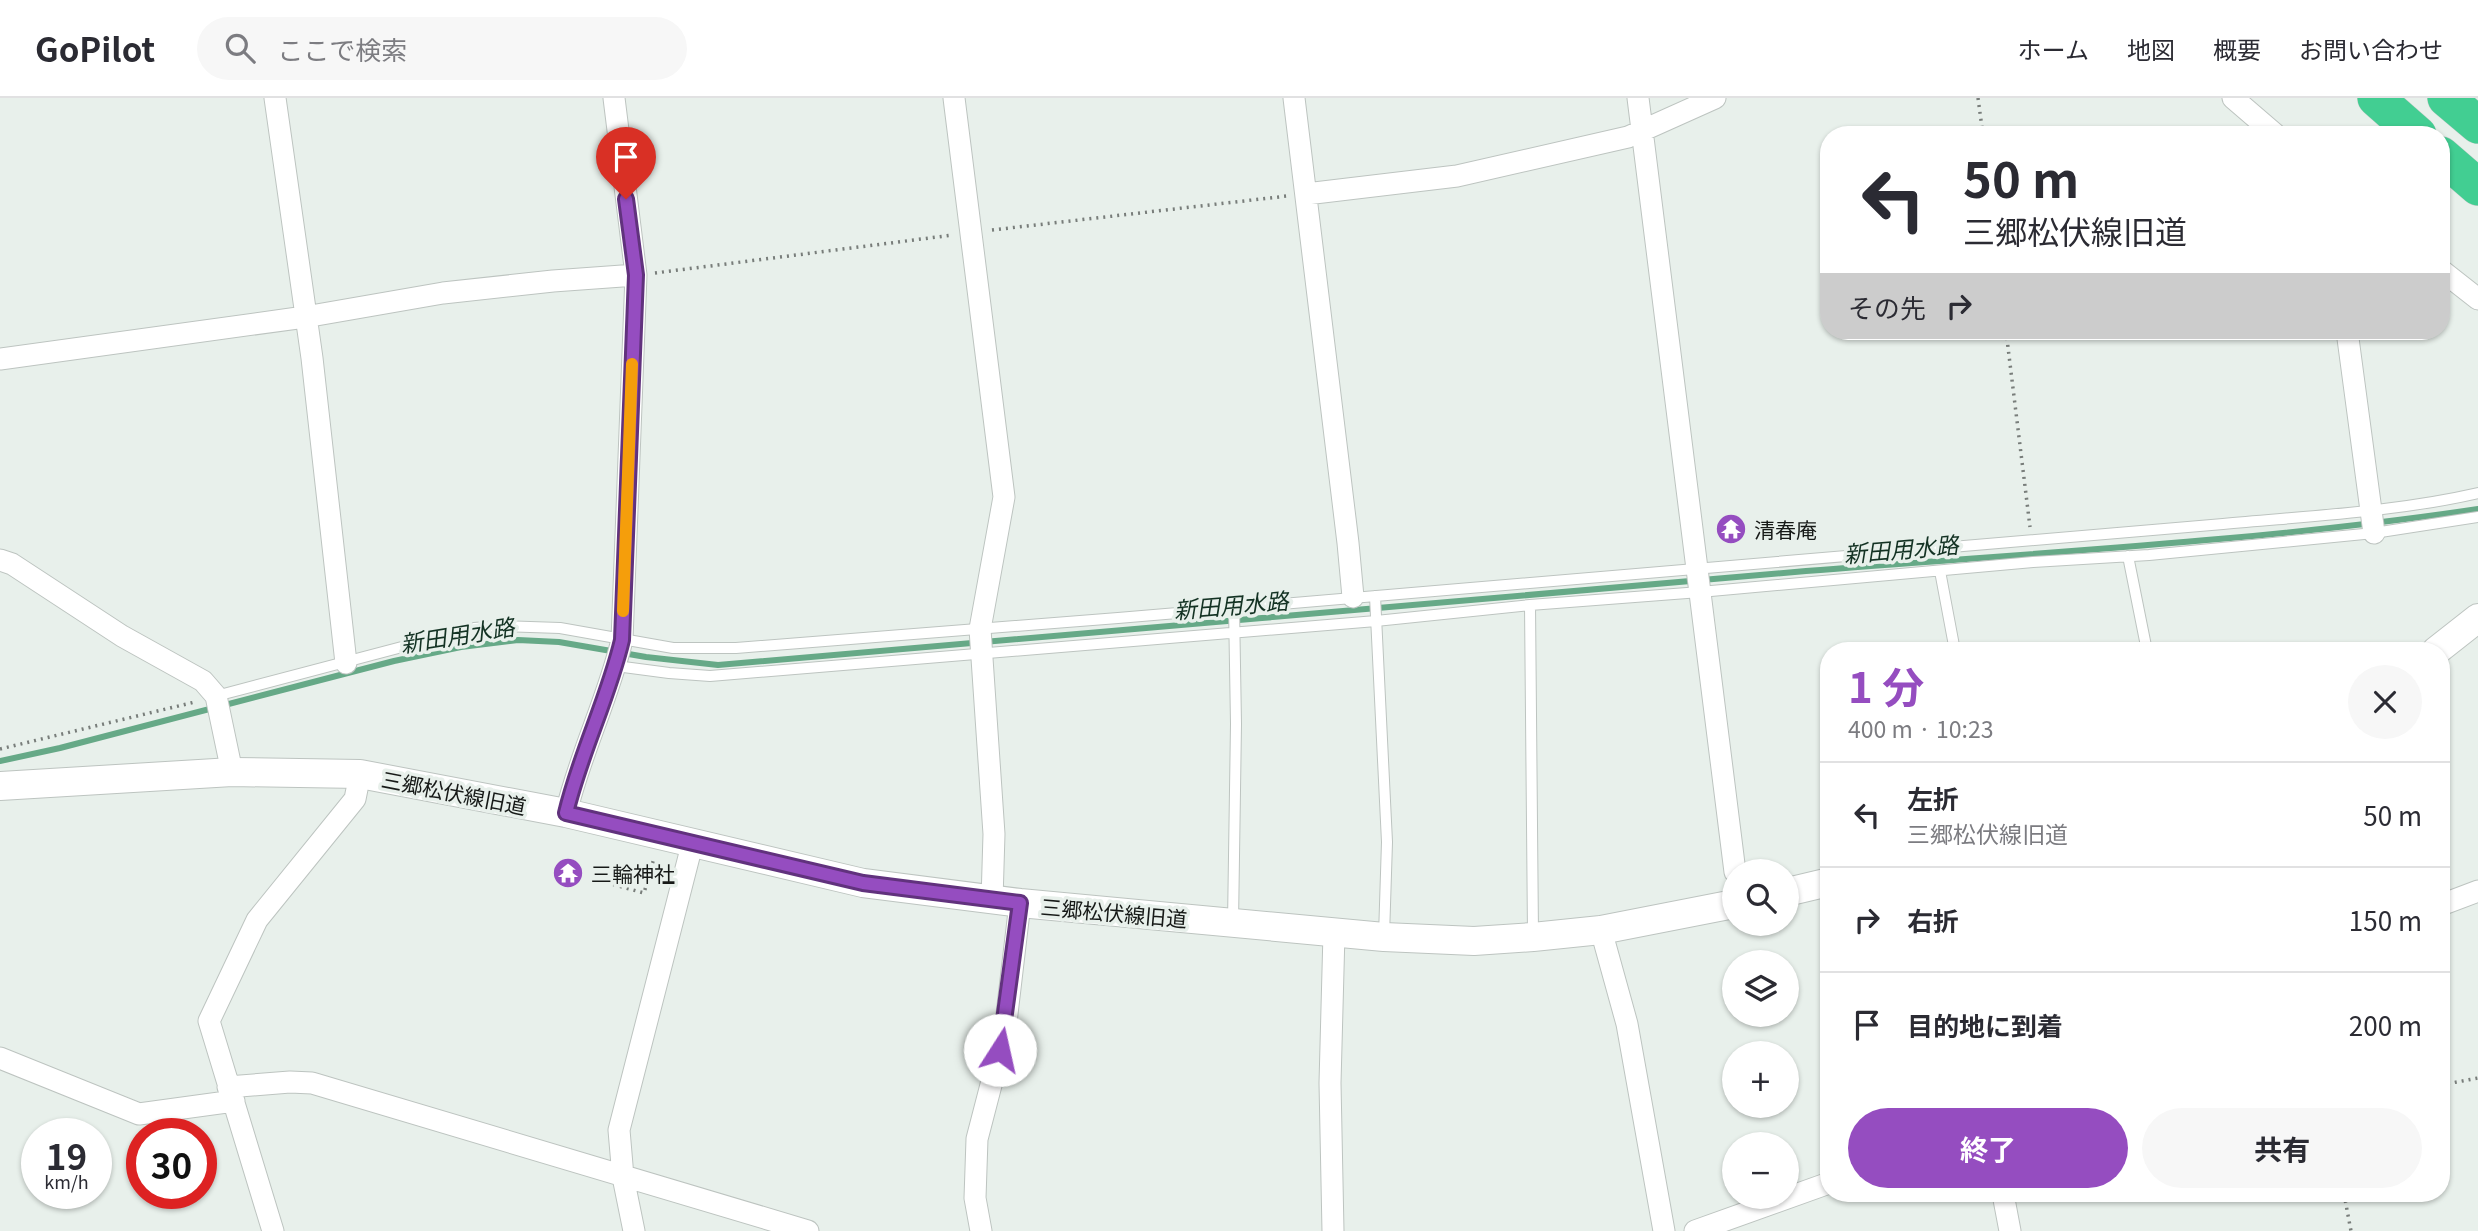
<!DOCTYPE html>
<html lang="ja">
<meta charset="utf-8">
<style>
:root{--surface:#fff;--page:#f7f7f7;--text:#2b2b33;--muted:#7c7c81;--line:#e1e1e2;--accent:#954dc0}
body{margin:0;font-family:Georgia,"Noto Sans JP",serif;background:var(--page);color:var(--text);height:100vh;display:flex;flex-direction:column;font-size:26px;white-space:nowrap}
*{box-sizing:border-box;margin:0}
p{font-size:23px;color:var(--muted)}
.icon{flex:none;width:38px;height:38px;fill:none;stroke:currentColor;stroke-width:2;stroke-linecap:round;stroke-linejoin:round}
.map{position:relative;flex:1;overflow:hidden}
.drawer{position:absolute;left:1820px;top:544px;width:630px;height:560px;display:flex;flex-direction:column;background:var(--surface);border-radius:28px;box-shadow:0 2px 5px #0004}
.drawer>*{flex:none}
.guide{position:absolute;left:1820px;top:28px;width:630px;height:214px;border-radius:28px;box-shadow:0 2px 5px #0004;background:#fff;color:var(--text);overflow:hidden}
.tools{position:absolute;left:1722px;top:761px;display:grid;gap:14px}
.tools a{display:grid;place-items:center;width:77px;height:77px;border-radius:50%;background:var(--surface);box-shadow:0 2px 5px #0004;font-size:35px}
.speed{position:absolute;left:21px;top:1020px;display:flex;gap:14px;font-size:35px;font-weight:700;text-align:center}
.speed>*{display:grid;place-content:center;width:91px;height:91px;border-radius:50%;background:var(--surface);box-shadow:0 2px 5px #0004;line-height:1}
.speed small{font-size:18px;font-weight:400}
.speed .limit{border:10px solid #d22;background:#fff;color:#111}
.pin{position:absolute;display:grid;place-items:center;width:60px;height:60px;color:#fff;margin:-72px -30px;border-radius:50% 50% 50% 0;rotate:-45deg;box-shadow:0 0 7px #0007}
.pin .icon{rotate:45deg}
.me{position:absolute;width:77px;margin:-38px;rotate:10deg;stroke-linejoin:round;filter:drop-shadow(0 0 5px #0008)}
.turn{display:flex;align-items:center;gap:24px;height:147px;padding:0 28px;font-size:32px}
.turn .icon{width:91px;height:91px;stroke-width:2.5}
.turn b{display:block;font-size:49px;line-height:60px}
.then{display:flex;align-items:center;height:66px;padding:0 28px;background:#0003;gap:14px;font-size:26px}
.round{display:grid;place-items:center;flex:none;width:74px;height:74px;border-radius:37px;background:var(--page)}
.head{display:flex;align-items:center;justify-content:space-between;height:119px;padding:0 28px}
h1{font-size:42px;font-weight:700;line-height:52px;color:var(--accent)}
.primary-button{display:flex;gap:14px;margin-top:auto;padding:14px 28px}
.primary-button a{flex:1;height:80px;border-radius:42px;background:var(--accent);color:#fff;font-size:28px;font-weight:700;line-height:80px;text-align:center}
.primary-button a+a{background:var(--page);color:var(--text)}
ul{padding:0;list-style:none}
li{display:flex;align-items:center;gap:21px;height:105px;padding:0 28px;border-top:2px solid var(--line)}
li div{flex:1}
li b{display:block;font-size:26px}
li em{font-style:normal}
header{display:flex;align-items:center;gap:42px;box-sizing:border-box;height:98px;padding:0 35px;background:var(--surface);border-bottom:2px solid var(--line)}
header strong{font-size:33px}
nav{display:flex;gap:38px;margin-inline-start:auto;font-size:24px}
.search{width:490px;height:63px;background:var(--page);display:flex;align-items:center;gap:18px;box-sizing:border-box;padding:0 24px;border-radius:38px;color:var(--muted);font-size:26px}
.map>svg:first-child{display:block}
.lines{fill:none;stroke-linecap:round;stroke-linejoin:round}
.stream{stroke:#66a987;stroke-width:6}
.lane-casing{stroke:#bdc4c0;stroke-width:12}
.street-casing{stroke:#bdc4c0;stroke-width:23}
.secondary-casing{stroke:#bdc4c0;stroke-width:30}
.highway-casing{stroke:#ccc;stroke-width:38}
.path{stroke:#787d7a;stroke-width:3.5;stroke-dasharray:2 5;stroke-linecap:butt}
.lane{stroke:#fff;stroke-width:10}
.street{stroke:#fff;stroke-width:21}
.secondary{stroke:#fff;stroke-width:28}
.highway{stroke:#42ce92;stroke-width:37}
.route-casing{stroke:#61327d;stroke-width:18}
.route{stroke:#954dc0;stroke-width:12}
.slow{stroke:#f59e0b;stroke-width:12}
.labels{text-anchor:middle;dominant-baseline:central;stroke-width:7;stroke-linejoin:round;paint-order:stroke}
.poi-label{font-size:21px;fill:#161917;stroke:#e8f0eb;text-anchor:start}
.street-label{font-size:21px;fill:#161917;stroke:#e8f0eb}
.water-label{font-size:23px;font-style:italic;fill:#133223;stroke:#e8f0eb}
</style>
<header>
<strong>GoPilot</strong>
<div class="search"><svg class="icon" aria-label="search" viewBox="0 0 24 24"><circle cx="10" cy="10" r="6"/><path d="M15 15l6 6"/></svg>ここで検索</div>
<nav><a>ホーム</a><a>地図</a><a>概要</a><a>お問い合わせ</a></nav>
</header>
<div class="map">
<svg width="2478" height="1133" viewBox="0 0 2478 1133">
<rect width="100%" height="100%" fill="#e8f0eb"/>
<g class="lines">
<path class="stream" d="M0 663 60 650 394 563 461 549 518 542 559 544 646 559 718 567C1081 536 1443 504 1806 473 2030 455 2256 444 2478 411"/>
<g class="lane-casing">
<path id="lane" d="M2128 458 2147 553
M1940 473 1955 553
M1375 498 1387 744 1384 838
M1530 507 1533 836
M616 568 669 575 710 578 1376 523 1530 507 1700 494 2033 464 2149 457 2374 435 2478 419
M216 598 474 530 499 528 560 530 673 550H736L1118 520 2223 426C2308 418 2395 414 2478 395
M1233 825 1236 626 1234 509"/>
</g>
<g class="street-casing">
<path id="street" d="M275 0 312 260 346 565
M954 0 1004 399 980 531 994 736 992 802
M1294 0 1348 445 1353 499
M1638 0 1735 774
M2233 0 2276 37
M1306 96 1457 78 1628 39 1715 0
M2441 172 2478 201
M2347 233 2374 435
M0 261 305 219 443 195 553 183 636 177
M0 462 12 466 122 538 203 583 216 598 232 674
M566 715C580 656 608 601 622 542L636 177 614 0
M2441 807 2478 793
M1601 832 1627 926 1664 1133
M0 960 139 1016 234 1003
M228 989 290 984 312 985 808 1133
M2003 1096 2010 1133
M273 1133 209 923 257 822 355 701 360 676
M634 1133 623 1079 619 1032 693 743
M981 1133 975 1100 977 1041 1005 933 1020 805
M1333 1133 1330 985 1334 835
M1695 1133 1829 1085"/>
</g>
<g class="secondary-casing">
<path id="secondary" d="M2436 553 2478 520
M0 688 232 674 360 676 566 715 863 785 1020 805 1384 839 1474 843 1533 839 1601 832 1734 806
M1787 794 1829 784"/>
</g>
<g class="highway-casing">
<path id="highway" d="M2376 0 2418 37
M2446 0 2478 27
M2441 57 2478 89"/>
</g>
<path class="path" d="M1978 0 1983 37
M992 132 1287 98
M655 175 953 137
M2006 233 2030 429
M0 651 195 604
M593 781 644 795 654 760
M2441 987 2478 980
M2344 1096 2351 1133"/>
<use href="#lane" class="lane"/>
<use href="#street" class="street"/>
<use href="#secondary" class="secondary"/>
<use href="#highway" class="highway"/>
</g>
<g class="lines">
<g class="route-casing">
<path id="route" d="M626 101 636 177 622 542C608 601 580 656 566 715L863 785 1020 805 1000 952"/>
</g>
<use href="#route" class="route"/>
<path class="slow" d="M623 513 632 266"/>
</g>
<defs>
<g id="temple-disc" transform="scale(1.575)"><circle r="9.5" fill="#954dc0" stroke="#e8f0eb"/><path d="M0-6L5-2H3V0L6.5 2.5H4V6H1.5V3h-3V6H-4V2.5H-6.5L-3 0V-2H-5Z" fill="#fff"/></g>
</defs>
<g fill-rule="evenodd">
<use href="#temple-disc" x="1731" y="431"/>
<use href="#temple-disc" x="568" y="775"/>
</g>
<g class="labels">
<g class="poi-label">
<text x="1754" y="431">清春庵</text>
<text x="591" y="775">三輪神社</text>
</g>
<g class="street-label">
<text transform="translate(454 694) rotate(11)">三郷松伏線旧道</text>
<text transform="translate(1114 814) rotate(5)">三郷松伏線旧道</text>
</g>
<g class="water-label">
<text transform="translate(1901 450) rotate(-5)">新田用水路</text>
<text transform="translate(1231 506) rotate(-5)">新田用水路</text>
<text transform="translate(457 536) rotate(-9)">新田用水路</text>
</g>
</g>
</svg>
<div class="tools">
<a><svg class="icon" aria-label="search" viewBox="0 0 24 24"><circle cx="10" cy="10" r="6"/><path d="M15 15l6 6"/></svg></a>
<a><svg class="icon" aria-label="layers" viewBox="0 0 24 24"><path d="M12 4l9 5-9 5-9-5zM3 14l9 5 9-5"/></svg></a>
<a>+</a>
<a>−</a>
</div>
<div class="speed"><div>19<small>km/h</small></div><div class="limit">30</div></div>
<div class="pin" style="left:626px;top:101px;background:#d93025"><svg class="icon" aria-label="arrive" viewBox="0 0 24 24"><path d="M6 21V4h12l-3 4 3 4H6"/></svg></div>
<svg class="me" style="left:1000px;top:952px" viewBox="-20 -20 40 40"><circle r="19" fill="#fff"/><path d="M0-13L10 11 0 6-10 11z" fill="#954dc0"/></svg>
<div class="guide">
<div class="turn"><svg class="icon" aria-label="left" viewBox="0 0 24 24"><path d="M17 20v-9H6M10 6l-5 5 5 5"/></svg><div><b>50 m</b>三郷松伏線旧道</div></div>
<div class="then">その先<svg class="icon" aria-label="right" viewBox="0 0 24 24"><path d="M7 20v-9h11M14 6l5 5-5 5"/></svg></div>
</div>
<section class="drawer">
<div class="head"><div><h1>1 分</h1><p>400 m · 10:23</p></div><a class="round"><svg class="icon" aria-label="close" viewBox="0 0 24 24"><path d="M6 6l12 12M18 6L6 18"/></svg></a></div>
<ul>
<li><svg class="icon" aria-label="left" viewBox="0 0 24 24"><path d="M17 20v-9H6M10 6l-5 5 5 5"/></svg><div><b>左折</b><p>三郷松伏線旧道</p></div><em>50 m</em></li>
<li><svg class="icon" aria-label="right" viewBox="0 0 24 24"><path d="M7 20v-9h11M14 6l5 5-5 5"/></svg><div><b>右折</b></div><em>150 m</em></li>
<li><svg class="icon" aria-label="arrive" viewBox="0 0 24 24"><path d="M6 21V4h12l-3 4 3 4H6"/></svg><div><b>目的地に到着</b></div><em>200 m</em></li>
</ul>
<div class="primary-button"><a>終了</a><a>共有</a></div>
</section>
</div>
